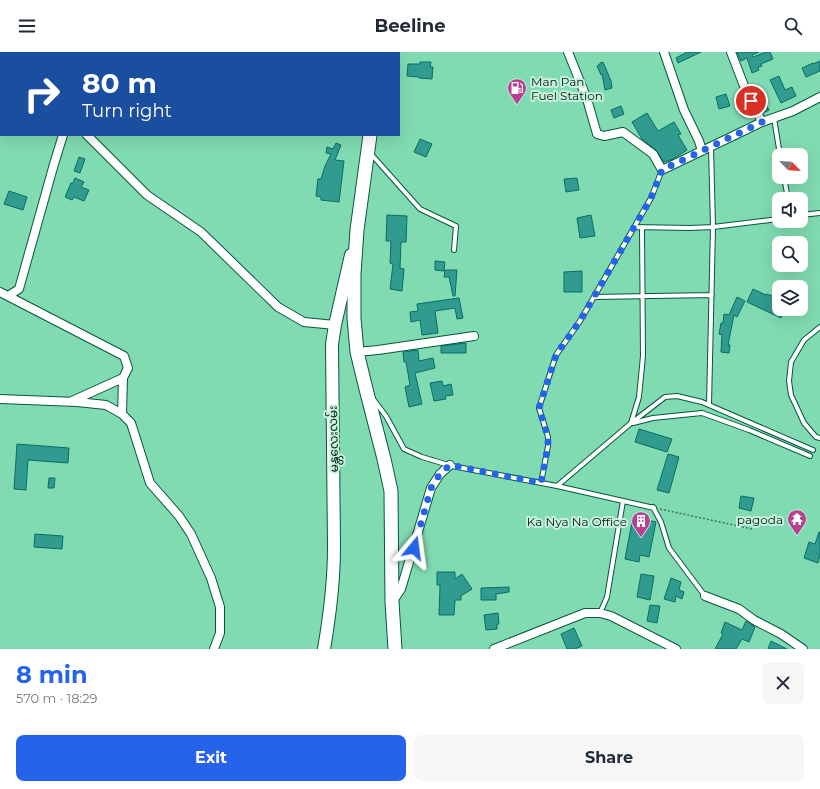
<!DOCTYPE html>
<meta charset="utf-8">
<style>
:root{--surface:#fff;--page:#f6f6f7;--text:#1f2937;--muted:#747a83;--accent:#2563eb}
body{margin:0;font-family:Montserrat,"Noto Sans Myanmar",sans-serif;background:var(--page);color:var(--text);height:100vh;display:flex;flex-direction:column;font-size:15px;white-space:nowrap}
*{box-sizing:border-box;margin:0}
p{font-size:13px;color:var(--muted)}
.icon{flex:none;width:22px;height:22px;fill:none;stroke:currentColor;stroke-width:2;stroke-linecap:round;stroke-linejoin:round}
.map{position:relative;height:597px;overflow:hidden}
.details{display:flex;flex-direction:column;background:var(--surface);flex:1}
.details>*{flex:none}
.hud{position:absolute;left:0px;top:0px;width:400px;height:84px;box-shadow:0 4px 16px #0002;background:#1a4fa0;color:#fff;overflow:hidden}
.needle{width:26px;rotate:115deg}
.controls{position:absolute;left:772px;top:96px;display:grid;gap:8px}
.controls a{display:grid;place-items:center;width:36px;height:36px;border-radius:8px;background:var(--surface);box-shadow:0 4px 16px #0002;font-size:20px}
.pin{position:absolute;display:grid;place-items:center;width:34px;height:34px;color:#fff;margin:-17px;border:2px solid #fff;border-radius:50%;box-shadow:0 1px 4px #0007}
.me{position:absolute;width:44px;margin:-22px;rotate:16deg;stroke-linejoin:round;filter:drop-shadow(0 0 3px #0008)}
.turn{display:flex;align-items:center;gap:14px;height:84px;padding:0 16px;font-size:18px}
.turn .icon{width:52px;height:52px;stroke-width:2.5}
.turn b{display:block;font-size:28px;line-height:34px}
.round{display:grid;place-items:center;flex:none;width:42px;height:42px;border-radius:8px;background:var(--page)}
.head{display:flex;align-items:center;justify-content:space-between;height:68px;padding:0 16px}
h1{font-size:24px;font-weight:700;line-height:30px;color:var(--accent)}
.action{display:flex;gap:8px;margin-top:auto;padding:8px 16px}
.action a{flex:1;height:46px;border-radius:8px;background:var(--accent);color:#fff;font-size:16px;font-weight:700;line-height:46px;text-align:center}
.action a+a{background:var(--page);color:var(--text)}
header{display:flex;justify-content:space-between;align-items:center;height:52px;padding:0 16px;background:var(--surface);font-size:18px;font-weight:700}
.map>svg:first-child{display:block}
.building{fill:#309b8e;stroke:#086e64}
.lines{fill:none;stroke-linecap:round;stroke-linejoin:round}
.lane-casing{stroke:#06573c;stroke-width:6}
.street-casing{stroke:#06573c;stroke-width:10}
.secondary-casing{stroke:#06573c;stroke-width:14}
.primary-casing{stroke:#06573c;stroke-width:15}
.path{stroke:#3e785e;stroke-width:1.5;stroke-dasharray:2 2;stroke-linecap:butt}
.lane{stroke:#fff;stroke-width:4}
.street{stroke:#fff;stroke-width:8}
.secondary{stroke:#fff;stroke-width:12}
.primary{stroke:#fff;stroke-width:13}
.route{stroke:#2563eb;stroke-width:7;stroke-dasharray:0 12.6}
.labels{text-anchor:middle;dominant-baseline:central;stroke-width:4;stroke-linejoin:round;paint-order:stroke}
.poi-label{font-size:12px;fill:#001b0f;stroke:#c7f1dc;text-anchor:end}
.street-label{font-size:12px;fill:#001b0f;stroke:#c7f1dc}
</style>
<header><svg class="icon" aria-label="menu" viewBox="0 0 24 24"><path d="M4 6h16M4 12h16M4 18h16"/></svg>Beeline<svg class="icon" aria-label="search" viewBox="0 0 24 24"><circle cx="10" cy="10" r="6"/><path d="M15 15l6 6"/></svg></header>
<div class="map">
<svg width="820" height="597" viewBox="0 0 820 597">
<rect width="100%" height="100%" fill="#81dbb2"/>
<path class="building" d="M687 0H701L678 11 676 6Z
M737 0H759L752 3 753 5 766 0H770L773 7 761 12 762 14 758 15 759 18 752 21 747 6 741 9Z
M820 9V19L806 25 802 16 813 11V12Z
M420 10H431L430 15H433L432 27 419 26V25L407 24 408 12H420Z
M603 10 611 29 612 36 605 38 602 22 601 23 597 14 600 12V11Z
M779 24 785 38 792 35 796 44 781 51 770 28Z
M726 42 730 54 719 57 716 45Z
M764 50 769 58 763 61 759 52Z
M621 54 624 62 614 66 611 58Z
M647 61 658 79 674 70 681 82 678 83 687 98 673 107 664 110 656 98 642 87 632 70Z
M420 87 432 92 426 105 414 100Z
M336 91 341 93 335 108 344 109 339 150 321 148V145L316 144 318 127H321L325 114 331 102 326 101 327 95 333 97Z
M79 105 85 107 80 121 74 119Z
M75 126 84 130 81 135 89 138 84 149 74 145 72 148 65 145 71 131H73Z
M577 126 579 138 566 140 564 127Z
M9 139 27 145 23 158 4 152Z
M387 163 407 164 406 190H401L400 216 404 217 402 239 390 237 393 212 390 211 391 189H386Z
M591 163 595 184 580 186 577 166Z
M435 209 445 210 444 219 435 218Z
M445 218H457L455 244H453L449 225H444Z
M582 219V240H564V220Z
M753 237 766 243 767 242 779 247V257H785L781 266 747 250Z
M737 245 745 249 737 265 734 263 728 293H730L729 301 721 300 722 283 719 282 721 271H723L724 262 729 263Z
M459 246 463 266 457 267 455 256 435 259 438 281 422 283 420 268 411 270 410 260 418 259 417 252Z
M466 291V301H441V294Z
M418 298 419 309 433 306 435 316 415 321 422 352 409 355 405 335 410 333 406 310H404L403 300Z
M442 329 443 334 451 332 453 343 445 344 446 347 434 349 430 331Z
M639 377 672 387 667 400 635 390Z
M17 392 69 396 68 411 28 408 26 438 14 437Z
M668 402 679 405 669 441 657 438Z
M49 426H55L54 436H48Z
M741 444 754 446 751 459 739 456Z
M638 461 648 463 647 468 656 470 649 505 640 503 639 510 625 507 633 465H637Z
M819 480H820V503L818 511 804 506 809 490 815 492Z
M35 482 63 484 62 497 34 495Z
M437 520H455V527L462 522 472 537 461 544V548H455L454 563H439L440 533H437Z
M641 522 654 524 650 548 637 545Z
M671 526 681 530 679 538 684 540 682 547 676 544 675 550 664 547Z
M509 535V540L496 542V548H481V536Z
M650 553 660 554 657 571 647 569Z
M498 561 499 572H497V577L486 578 484 563Z
M746 569 755 575 749 590 742 587 736 597H715L723 582 721 581 725 570 742 578Z
M574 576 582 594 575 597H567L561 582Z
M771 589 787 597H768Z"/>
<g class="lines">
<g class="lane-casing">
<path id="lane" d="M774 66 780 103
M371 102 420 157 456 174 454 198
M784 125 788 147
M801 163 820 161
M634 175 690 176 713 175 779 167
M594 245 712 243
M820 275 804 288 791 310 789 329 791 343 804 371 816 385 820 386
M373 347 386 364 404 397 422 405 452 414 557 434 630 372 665 345 677 344 702 350 813 398
M709 353 713 175 711 95
M631 371 639 345 643 304 642 175
M633 371 653 366 702 361 749 378 810 404
M541 431 548 394V385L539 356 556 303 580 269 651 146 662 118
M557 434 654 456
M653 455 661 470 669 496 705 544
M600 561 607 545 623 449"/>
</g>
<g class="street-casing">
<path id="street" d="M568 0 587 47 597 82 604 84 623 80 653 102 662 118 733 84 762 70 793 59 820 45
M664 0 684 58 699 89 702 99
M731 0 746 39 762 70
M118 1 119 0
M0 43 1 44
M87 83 147 143 201 180 278 255 304 270 335 273
M0 240 124 304 128 316 123 326 72 349
M8 244 19 237 54 112 63 83
M357 300 378 298 474 284
M0 347 77 350 106 353 122 362 131 371 150 431 179 464 191 482 211 526 220 555V581L214 597
M122 362 123 326
M705 544 739 557 754 568 781 582 803 597
M393 549 401 537 431 436 440 422 450 413
M494 597 585 561H600L611 564 676 597"/>
</g>
<g class="secondary-casing">
<path id="secondary" d="M324 597C330 562 334 530 334 495L332 292 335 273 351 203"/>
</g>
<g class="primary-casing">
<path id="primary" d="M384 1V0
M370 83 357 178 354 222V266L357 300 366 337 384 407 391 439 392 550 395 597"/>
</g>
<path class="path" d="M660 457 752 477"/>
<use href="#lane" class="lane"/>
<use href="#street" class="street"/>
<use href="#secondary" class="secondary"/>
<use href="#primary" class="primary"/>
</g>
<g class="lines">
<path class="route" d="M414 496 431 436 440 422 450 413 541 431 548 394V385L539 356 556 303 580 269 651 146 662 118 762 70 751 49"/>
</g>
<defs>
<g id="fuel-pin" transform="scale(1)"><path d="M0 17L-7.5 6A9.5 9.5 0 1 1 7.5 6Z" fill="#b93f91" stroke="#c7f1dc"/><path d="M-5.5-6h7V0h2V4h1.3V-2.5L3-4.5l.8-.8L6-3V5H2.5V1h-1V6h-7ZM-4.2-4.7v3.2H.2V-4.7Z" fill="#fff"/></g>
<g id="temple-pin" transform="scale(1)"><path d="M0 17L-7.5 6A9.5 9.5 0 1 1 7.5 6Z" fill="#b93f91" stroke="#c7f1dc"/><path d="M0-6L5-2H3V0L6.5 2.5H4V6H1.5V3h-3V6H-4V2.5H-6.5L-3 0V-2H-5Z" fill="#fff"/></g>
<g id="building-pin" transform="scale(1)"><path d="M0 17L-7.5 6A9.5 9.5 0 1 1 7.5 6Z" fill="#b93f91" stroke="#c7f1dc"/><path d="M-4-6H4V6H1V3H-1V6H-4ZM-2.5-4.3h1.7v1.8h-1.7ZM.8-4.3h1.7v1.8H.8ZM-2.5-1h1.7V.8h-1.7ZM.8-1h1.7V.8H.8Z" fill="#fff"/></g>
</defs>
<g fill-rule="evenodd">
<use href="#fuel-pin" x="517" y="36"/>
<use href="#temple-pin" x="797" y="467"/>
<use href="#building-pin" x="641" y="469"/>
</g>
<g class="labels">
<g class="poi-label">
<text x="531" y="29" text-anchor="start">Man Pan<tspan x="531" dy="14">Fuel Station</tspan></text>
<text x="783" y="467">pagoda</text>
<text x="627" y="469">Ka Nya Na Office</text>
</g>
<g class="street-label">
<text transform="translate(333 387) rotate(-91)">မန္တလေးလမ်း</text>
</g>
</g>
</svg>
<div class="controls">
<a><svg class="needle" viewBox="-14 -14 28 28"><path d="M0-13l5 13h-10z" fill="#e53935"/><path d="M0 13l5-13h-10z" fill="#747a83"/></svg></a>
<a><svg class="icon" aria-label="sound" viewBox="0 0 24 24"><path d="M4 9h4l5-4v14l-5-4H4zM17 9q2 3 0 6"/></svg></a>
<a><svg class="icon" aria-label="search" viewBox="0 0 24 24"><circle cx="10" cy="10" r="6"/><path d="M15 15l6 6"/></svg></a>
<a><svg class="icon" aria-label="layers" viewBox="0 0 24 24"><path d="M12 4l9 5-9 5-9-5zM3 14l9 5 9-5"/></svg></a>
</div>
<div class="pin" style="left:751px;top:49px;background:#d93025"><svg class="icon" aria-label="arrive" viewBox="0 0 24 24"><path d="M6 21V4h12l-3 4 3 4H6"/></svg></div>
<svg class="me" style="left:414px;top:496px" viewBox="-20 -20 40 40"><path d="M0-17L14 15 0 8-14 15z" fill="#2563eb" stroke="#fff" stroke-width="4"/></svg>
<div class="hud">
<div class="turn"><svg class="icon" aria-label="right" viewBox="0 0 24 24"><path d="M7 20v-9h11M14 6l5 5-5 5"/></svg><div><b>80 m</b>Turn right</div></div>
</div>
</div>
<section class="details">
<div class="head"><div><h1>8 min</h1><p>570 m · 18:29</p></div><a class="round"><svg class="icon" aria-label="close" viewBox="0 0 24 24"><path d="M6 6l12 12M18 6L6 18"/></svg></a></div>
<div class="action"><a>Exit</a><a>Share</a></div>
</section>
